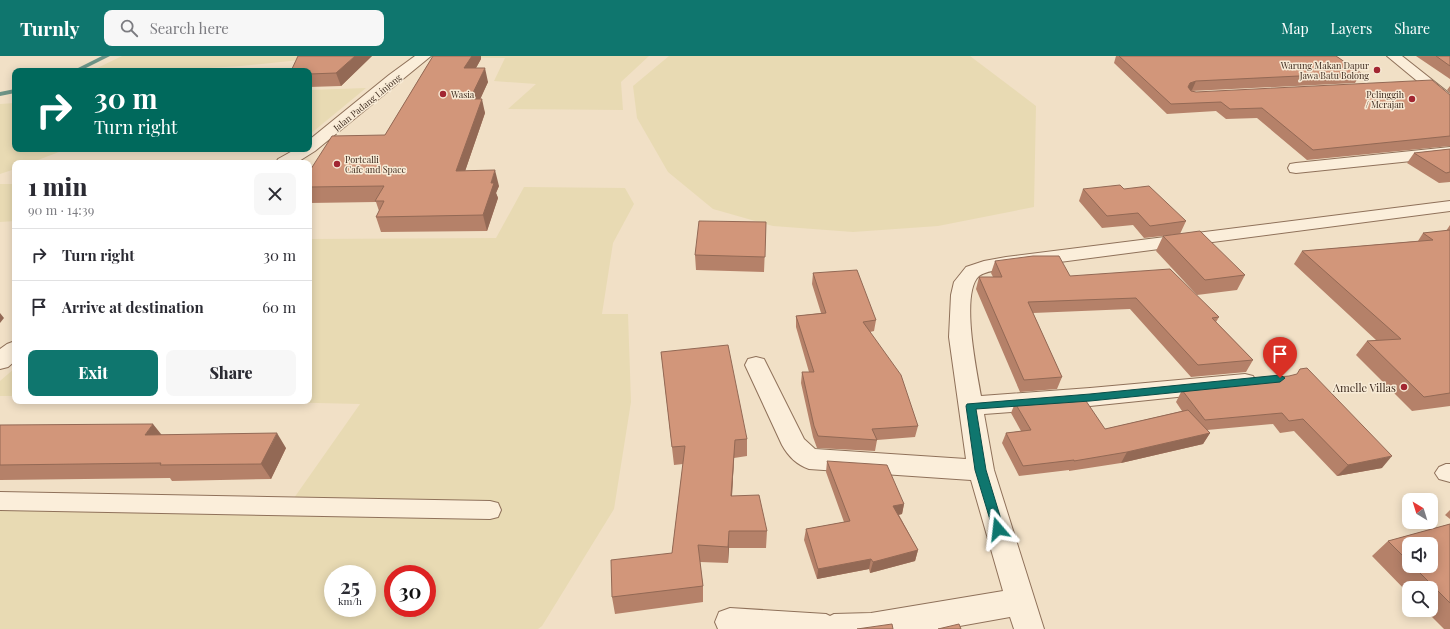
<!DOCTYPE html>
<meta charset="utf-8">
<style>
:root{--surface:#fff;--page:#f7f7f7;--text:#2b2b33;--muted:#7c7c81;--line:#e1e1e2;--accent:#0f766e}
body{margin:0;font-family:"Playfair Display",serif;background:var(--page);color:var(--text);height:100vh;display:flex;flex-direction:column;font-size:15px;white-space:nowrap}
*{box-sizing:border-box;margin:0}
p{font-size:13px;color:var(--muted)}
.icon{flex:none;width:22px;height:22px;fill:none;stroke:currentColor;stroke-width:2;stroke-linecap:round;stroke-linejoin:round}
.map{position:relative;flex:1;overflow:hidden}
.details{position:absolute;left:12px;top:104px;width:300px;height:244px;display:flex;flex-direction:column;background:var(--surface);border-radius:8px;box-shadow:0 2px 10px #0003}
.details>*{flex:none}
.top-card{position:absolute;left:12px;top:12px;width:300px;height:84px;border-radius:8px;box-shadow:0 2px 10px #0003;background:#00695c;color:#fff;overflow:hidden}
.needle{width:26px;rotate:322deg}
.buttons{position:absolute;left:1402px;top:437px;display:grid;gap:8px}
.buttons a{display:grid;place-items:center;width:36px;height:36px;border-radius:8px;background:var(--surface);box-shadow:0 2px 10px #0003;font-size:20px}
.speed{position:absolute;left:324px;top:509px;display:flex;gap:8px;font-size:20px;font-weight:700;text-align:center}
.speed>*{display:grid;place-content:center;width:52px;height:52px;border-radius:50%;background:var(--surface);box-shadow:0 2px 10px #0003;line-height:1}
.speed small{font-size:10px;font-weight:400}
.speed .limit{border:6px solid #d22;background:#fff;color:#111}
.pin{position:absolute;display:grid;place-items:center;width:34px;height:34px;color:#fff;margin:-41px -17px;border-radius:50% 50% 50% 0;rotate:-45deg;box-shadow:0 0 4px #0007}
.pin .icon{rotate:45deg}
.me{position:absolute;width:44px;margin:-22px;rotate:343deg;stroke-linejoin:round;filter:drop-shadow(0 0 3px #0008)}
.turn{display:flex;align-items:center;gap:14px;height:84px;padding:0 16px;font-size:18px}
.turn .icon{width:52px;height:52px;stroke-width:2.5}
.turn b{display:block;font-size:28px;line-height:34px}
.round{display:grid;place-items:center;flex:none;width:42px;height:42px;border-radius:8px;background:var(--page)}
.headline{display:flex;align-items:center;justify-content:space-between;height:68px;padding:0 16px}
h1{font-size:24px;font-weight:800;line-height:30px}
.cta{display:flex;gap:8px;margin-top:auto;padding:8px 16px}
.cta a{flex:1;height:46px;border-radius:8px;background:var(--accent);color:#fff;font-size:16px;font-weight:800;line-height:46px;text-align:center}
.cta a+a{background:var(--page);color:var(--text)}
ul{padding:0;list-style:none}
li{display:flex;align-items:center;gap:12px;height:52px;padding:0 16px;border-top:1px solid var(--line)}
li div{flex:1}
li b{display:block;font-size:15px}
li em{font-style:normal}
header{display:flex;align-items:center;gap:24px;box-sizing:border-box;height:56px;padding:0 20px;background:var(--accent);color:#fff}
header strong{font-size:19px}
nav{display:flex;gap:22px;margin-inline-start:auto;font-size:14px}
.search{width:280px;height:36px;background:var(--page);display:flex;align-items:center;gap:10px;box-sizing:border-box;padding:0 14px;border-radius:8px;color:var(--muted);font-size:15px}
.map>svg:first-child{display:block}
.farmland{fill:#e8dab3;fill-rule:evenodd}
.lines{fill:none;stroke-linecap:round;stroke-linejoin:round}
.stream{fill:#6d9487;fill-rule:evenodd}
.service-casing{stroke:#8f715a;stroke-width:2}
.minor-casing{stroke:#8f715a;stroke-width:2}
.tertiary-casing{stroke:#8f715a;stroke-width:2}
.service{fill:#fbeeda;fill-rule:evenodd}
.minor{fill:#fbeeda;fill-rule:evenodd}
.tertiary{fill:#fbeeda;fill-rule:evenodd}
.wall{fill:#b58169;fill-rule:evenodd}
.shaded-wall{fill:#936955}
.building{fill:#d2967a;stroke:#936955}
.route{fill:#0f766e;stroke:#0a4d48}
.poi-dot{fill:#a22632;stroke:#f8ebd6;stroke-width:1.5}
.labels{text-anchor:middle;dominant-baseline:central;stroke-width:3;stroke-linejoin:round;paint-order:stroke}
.far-poi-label{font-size:9px;fill:#3e2b1f;stroke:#f8ebd6;text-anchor:end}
.far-street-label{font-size:9px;fill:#3e2b1f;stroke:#f8ebd6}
.poi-label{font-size:11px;fill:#3e2b1f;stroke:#f8ebd6;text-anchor:end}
</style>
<header>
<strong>Turnly</strong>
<div class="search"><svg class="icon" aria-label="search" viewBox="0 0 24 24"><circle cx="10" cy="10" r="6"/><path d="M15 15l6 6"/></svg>Search here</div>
<nav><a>Map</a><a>Layers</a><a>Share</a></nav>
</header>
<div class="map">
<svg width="1450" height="573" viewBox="0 0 1450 573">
<rect width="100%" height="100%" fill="#f1e0c6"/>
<path class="farmland" d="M122 0H339L241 10 159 15H91Z
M441 0H649L621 26 623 54 508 53 536 28 494 25 505 2 440 1Z
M669 0H970L1036 50 1034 151 938 170 853 176 773 170 713 153 668 116 637 62 633 30Z
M366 32 309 79V34Z
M15 47V93H138L59 96 30 107H15V113L0 118V48Z
M0 128H15V165L0 166Z
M524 131 625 132 634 148 613 187 602 258H628L631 346 614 453 542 570 538 573H0V445L294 442 360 348 235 345H309V183L496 182ZM333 518H367V552H333ZM393 518H427V552H393Z
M15 312V340H0V325Z"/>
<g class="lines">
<path class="stream" d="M102 0H110L80 15H72Z
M15 33V37L0 40V36Z"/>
<g class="service-casing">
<path id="service" d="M1446 408H1450V426L1439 423 1435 417 1439 411Z
M0 436 490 445 498 447 501 454 498 461 490 463 0 454Z"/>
</g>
<g class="minor-casing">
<path id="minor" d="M1450 91V101L1296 117 1290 116 1288 112 1290 108 1296 107Z
M1450 145V155L1006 213C998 214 986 215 979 220 960 237 977 316 981 340L1090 332 1245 318 1253 320 1257 326 1253 332 1245 334 1090 350 984 358 994 414 1044 573H1014L1010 561 943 573H718L715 566 719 556 730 552 826 558 830 560 834 558 871 557 1003 535 971 424 809 413C797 409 788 400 782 389L745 309 748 303 756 301 764 303 804 383 815 393 966 403 949 281 951 239 954 226 966 211 984 205 1006 201Z"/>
</g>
<g class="tertiary-casing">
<path id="tertiary" d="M415 0H431L315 95 296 107H276L278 103 296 93H309V84L389 19Z
M1387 0H1402L1450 38V49L1445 48Z
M15 285V305L8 311 0 313V293L7 288Z"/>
</g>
<use href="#service" class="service"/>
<use href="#minor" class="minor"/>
<use href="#tertiary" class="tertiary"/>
</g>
<path class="wall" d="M372 0 341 30 309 31V15Z
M433 0H481V3L476 12 488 26 480 43 485 57 465 115 499 130 496 137 498 142 487 175 381 176 376 161 379 155 376 146 309 147V116L385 79Z
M1116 0H1336L1361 17 1355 27 1191 35 1196 36 1450 39V90L1307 104 1257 62 1226 63 1216 55 1167 58 1114 7Z
M1416 0H1450V23Z
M1450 30V37L1447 34Z
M1450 93V126L1439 127 1407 107 1414 97Z
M1083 133H1124L1186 165 1180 178 1144 182 1133 169 1102 172 1079 145Z
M766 166 764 216 696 214 695 199Z
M1450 169V350L1412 355 1356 299 1367 285 1376 284 1294 208 1302 195 1418 185 1423 177 1446 175Z
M1163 180 1245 219 1237 234 1197 239 1156 195Z
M995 205 1070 220 1219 261 1216 266 1253 304 1246 316 1191 321 1130 253 1033 257 1062 321 1057 333 1020 336 976 233 979 221H993L991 217Z
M813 217 876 264 874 275 870 276 918 370 915 381 877 384 875 395 817 392 813 381 801 327 802 316H809L796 271V260L821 257 812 228Z
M661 296 747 383V400L734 402 732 440 767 475 766 492H729L728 507 700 506 703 530V546L615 558 612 541 672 497 683 408 674 409 663 313Z
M1289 320 1382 412 1337 420 1294 375 1280 377 1273 368 1207 374 1210 377 1203 388 1121 407 1069 415V414L1019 420 1002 387 1006 377 1021 375 1011 357 1015 347 1105 373 1182 355 1176 346 1182 334 1213 331 1215 327Z
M0 369 161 379 286 392 271 423 172 425 170 422 0 424Z
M827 405 904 448 902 458 899 459 918 494 915 505 870 517 869 513 817 523 804 484 806 473 844 466 826 416Z
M1450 454V463L1445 459Z
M1450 468V573H1444L1425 554H1431V532H1409V538L1372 500 1388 485ZM1409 488 1431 510H1409Z"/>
<path class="shaded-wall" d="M355 0H372L341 30 336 17Z
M472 0H481V3L468 26 464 12Z
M485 12 488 26 474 57 470 43Z
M1196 25 1192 34 1186 36 1190 27Z
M482 43 485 57 460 130 456 115Z
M495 114 499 130 496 137 498 142 487 175 483 159 491 127Z
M0 257 4 262 0 267Z
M153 368 165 383 145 379Z
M277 377 286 392 271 423 261 408Z
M1210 377 1203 388 1121 407 1127 396Z
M735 384 734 402 731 457V440Z
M1392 400 1382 412 1337 420 1348 409Z
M904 448 902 458 891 460 893 450Z
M729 475V492L728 507V491Z
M918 494 915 505 870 517 873 506Z
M871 503 869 513 817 523 818 513Z"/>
<path class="building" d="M298 0H355L336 17 309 18V15H291Z
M433 0H472L464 12H485L470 43H482L456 115 495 114 491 127H494L483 159 376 161 384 145H375L384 130 309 131V116L332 80 385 79Z
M1119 0H1336L1361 17 1196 25 1190 27 1188 31 1191 35 1196 36 1432 24 1450 39V80L1313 94 1262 52 1230 53 1221 46 1171 48Z
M1436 0H1450V10Z
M1450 93V116L1446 117 1414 97Z
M1120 129 1124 133 1149 130 1186 165 1150 170 1138 157 1107 160 1083 133Z
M699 165 766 166 765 201 695 199Z
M1450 174V337L1424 341 1367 285 1401 283 1302 195 1433 184 1423 177Z
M1200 175 1245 219 1205 224 1163 180Z
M1033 200H1059L1070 220 1170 213 1219 261 1212 262 1253 304 1198 309 1136 242 1028 246 1062 321 1024 324 979 221H1002L995 205Z
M857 214 876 264 863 266 901 319 918 370 872 373 877 384 818 380 814 370 802 316H814L796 260 826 257 813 217Z
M728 289 747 383 735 384 731 440 759 439 767 475H729L728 491 698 489 703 530 612 541 611 504 672 497 685 390 672 391 661 296Z
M1307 312 1392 400 1348 409 1303 363 1289 365 1282 357 1205 364 1182 334 1218 331 1215 327 1289 320 1297 318 1300 313Z
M1084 342 1105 373 1188 354 1210 377 1127 396 1074 405V404L1023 410 1006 377 1031 374 1015 347Z
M153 368 145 379 277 377 261 408 160 409 161 407 0 409V369Z
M827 405 887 409 904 448 893 450 918 494 873 506 871 503 818 513 806 473 850 465Z
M1450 468V547L1413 510H1431V488H1409V506L1388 485Z
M892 568 893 573H857Z
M959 568 961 573H938Z"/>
<path class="route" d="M1280 319 1285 322 1280 326 1090 345 976 353 986 414 1004 473 1002 477 998 478 994 477 975 414 966 350 967 348 1090 338Z"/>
<g class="poi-dot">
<circle cx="1377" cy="14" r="4"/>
<circle cx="443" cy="38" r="4"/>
<circle cx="1412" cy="43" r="4"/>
<circle cx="337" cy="108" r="4"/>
<circle cx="1404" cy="331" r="4"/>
</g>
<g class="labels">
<g class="far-poi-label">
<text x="1369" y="9">Warung Makan Dapur<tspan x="1369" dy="10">Jawa Batu Bolong</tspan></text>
<text x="451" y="38" text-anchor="start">Wasia</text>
<text x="1404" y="38">Pelinggih<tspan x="1404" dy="10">/ Merajan</tspan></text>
<text x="345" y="103" text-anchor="start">Portcalli<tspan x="345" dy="10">Cafe and Space</tspan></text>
</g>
<g class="far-street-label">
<text transform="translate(367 46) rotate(-39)">Jalan Padang Linjong</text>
</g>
<g class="poi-label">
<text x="1396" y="331">Amelle Villas</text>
</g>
</g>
</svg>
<div class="buttons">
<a><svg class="needle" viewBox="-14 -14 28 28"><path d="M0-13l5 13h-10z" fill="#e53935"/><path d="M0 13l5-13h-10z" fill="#7c7c81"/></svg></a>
<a><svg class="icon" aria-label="sound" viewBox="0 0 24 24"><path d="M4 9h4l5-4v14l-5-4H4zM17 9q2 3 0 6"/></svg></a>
<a><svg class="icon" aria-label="search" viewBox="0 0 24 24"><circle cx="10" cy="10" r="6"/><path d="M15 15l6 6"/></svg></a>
</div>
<div class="speed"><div>25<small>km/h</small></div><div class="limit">30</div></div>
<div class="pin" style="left:1280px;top:322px;background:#d93025"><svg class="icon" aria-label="arrive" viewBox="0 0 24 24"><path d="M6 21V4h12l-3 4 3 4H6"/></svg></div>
<svg class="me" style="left:998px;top:473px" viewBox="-20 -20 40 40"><path d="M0-17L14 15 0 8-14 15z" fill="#0f766e" stroke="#fff" stroke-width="4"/></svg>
<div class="top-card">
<div class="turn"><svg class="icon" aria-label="right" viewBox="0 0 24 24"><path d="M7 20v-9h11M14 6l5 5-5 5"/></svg><div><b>30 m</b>Turn right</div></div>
</div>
<section class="details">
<div class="headline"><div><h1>1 min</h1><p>90 m · 14:39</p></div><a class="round"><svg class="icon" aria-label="close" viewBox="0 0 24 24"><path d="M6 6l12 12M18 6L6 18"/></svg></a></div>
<ul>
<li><svg class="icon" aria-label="right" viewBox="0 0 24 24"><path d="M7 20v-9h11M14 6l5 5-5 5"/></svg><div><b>Turn right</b></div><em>30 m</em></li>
<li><svg class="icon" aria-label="arrive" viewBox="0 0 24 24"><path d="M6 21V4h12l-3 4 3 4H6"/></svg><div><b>Arrive at destination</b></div><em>60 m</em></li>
</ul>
<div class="cta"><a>Exit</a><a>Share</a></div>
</section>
</div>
